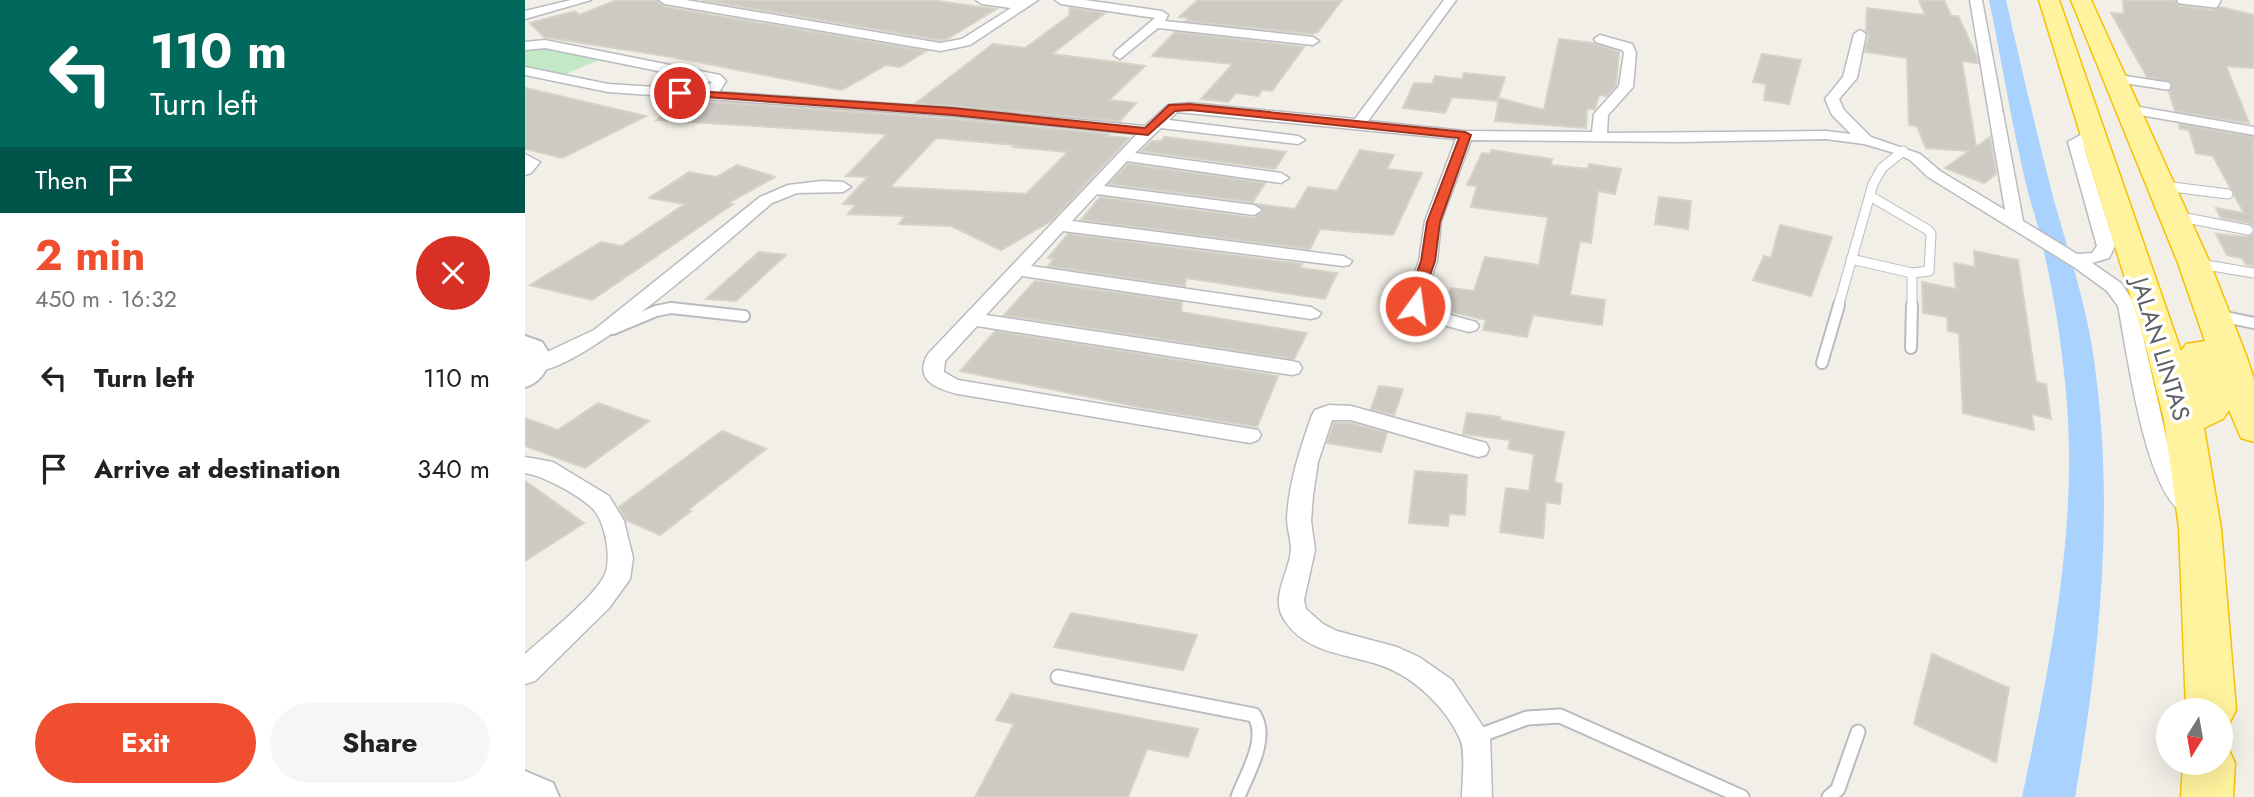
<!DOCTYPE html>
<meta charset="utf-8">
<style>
:root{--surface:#fff;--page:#f6f6f6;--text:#222;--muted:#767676;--accent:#ef4f2f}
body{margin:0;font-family:Jost,sans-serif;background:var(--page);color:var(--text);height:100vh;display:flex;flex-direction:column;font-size:26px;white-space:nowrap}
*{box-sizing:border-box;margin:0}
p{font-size:23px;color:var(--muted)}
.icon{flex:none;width:38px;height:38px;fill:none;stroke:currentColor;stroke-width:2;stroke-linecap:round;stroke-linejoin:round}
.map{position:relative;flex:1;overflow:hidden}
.sheet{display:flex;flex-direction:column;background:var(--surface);width:525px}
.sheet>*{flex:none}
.guide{background:#00695c;color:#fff;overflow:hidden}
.needle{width:46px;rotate:191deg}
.buttons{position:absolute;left:1631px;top:698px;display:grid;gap:14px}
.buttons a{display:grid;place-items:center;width:77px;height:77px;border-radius:50%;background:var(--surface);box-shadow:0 7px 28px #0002;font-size:35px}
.pin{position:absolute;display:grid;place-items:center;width:60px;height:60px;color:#fff;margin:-30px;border:4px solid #fff;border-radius:50%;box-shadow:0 2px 7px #0007}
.me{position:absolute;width:77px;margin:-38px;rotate:14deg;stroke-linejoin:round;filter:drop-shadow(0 0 5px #0008)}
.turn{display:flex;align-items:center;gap:24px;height:147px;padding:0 35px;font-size:32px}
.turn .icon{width:91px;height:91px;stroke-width:2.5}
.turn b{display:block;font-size:49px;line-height:60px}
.then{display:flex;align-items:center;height:66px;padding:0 35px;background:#0003;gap:14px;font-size:26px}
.round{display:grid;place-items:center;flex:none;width:74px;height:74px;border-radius:37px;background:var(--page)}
.head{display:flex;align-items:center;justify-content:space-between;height:119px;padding:0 35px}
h1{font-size:42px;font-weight:700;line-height:52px;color:var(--accent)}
.primary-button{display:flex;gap:14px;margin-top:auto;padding:14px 35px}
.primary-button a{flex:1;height:80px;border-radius:42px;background:var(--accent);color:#fff;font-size:28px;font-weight:700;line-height:80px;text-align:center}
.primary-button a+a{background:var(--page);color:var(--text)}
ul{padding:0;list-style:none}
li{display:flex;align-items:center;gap:21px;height:91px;padding:0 35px}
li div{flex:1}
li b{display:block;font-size:26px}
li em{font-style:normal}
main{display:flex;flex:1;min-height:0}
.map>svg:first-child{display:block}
.green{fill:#c3e8c6}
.water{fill:#a9d2ff}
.building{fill:#cccac3;stroke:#d6d2c5;stroke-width:2;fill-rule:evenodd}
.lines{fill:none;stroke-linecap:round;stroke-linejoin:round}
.service-far3-casing{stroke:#b9bbc0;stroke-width:10}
.service-far2-casing{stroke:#b9bbc0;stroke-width:11}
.service-far1-casing{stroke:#b9bbc0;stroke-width:14}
.service-casing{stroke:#b9bbc0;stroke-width:17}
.minor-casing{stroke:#b9bbc0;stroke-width:3}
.tertiary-casing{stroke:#b9bbc0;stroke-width:4}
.trunk-casing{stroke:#f8c000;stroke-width:3}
.service-far3{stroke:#fff;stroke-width:7}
.service-far2{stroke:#fff;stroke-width:9}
.service-far1{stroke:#fff;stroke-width:10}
.service{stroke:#fff;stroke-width:13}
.minor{fill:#fff;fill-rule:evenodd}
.tertiary{fill:#fff;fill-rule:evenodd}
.trunk{fill:#fff39f;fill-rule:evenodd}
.route{fill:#ef4f2f;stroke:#9b331f;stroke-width:2}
.labels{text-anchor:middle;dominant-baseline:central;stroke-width:7;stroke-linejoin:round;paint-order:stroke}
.street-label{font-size:24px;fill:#5e6167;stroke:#fff}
</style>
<main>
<section class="sheet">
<div class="guide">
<div class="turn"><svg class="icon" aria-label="left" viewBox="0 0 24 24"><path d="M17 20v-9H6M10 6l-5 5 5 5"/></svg><div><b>110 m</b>Turn left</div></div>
<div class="then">Then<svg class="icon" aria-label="arrive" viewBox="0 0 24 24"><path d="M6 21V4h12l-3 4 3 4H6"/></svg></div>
</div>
<div class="head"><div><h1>2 min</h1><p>450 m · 16:32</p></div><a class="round" style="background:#d93025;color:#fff"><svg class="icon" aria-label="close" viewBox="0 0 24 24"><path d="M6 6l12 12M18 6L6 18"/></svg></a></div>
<ul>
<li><svg class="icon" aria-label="left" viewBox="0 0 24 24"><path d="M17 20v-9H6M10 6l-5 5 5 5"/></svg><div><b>Turn left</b></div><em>110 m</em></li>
<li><svg class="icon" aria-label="arrive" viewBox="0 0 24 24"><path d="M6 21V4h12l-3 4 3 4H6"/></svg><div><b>Arrive at destination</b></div><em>340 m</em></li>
</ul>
<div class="primary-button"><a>Exit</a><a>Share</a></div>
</section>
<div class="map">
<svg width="1729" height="797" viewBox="0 0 1729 797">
<rect width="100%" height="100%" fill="#f1efe7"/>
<path class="green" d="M13 46 74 60 38 75 0 67V49Z"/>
<path class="water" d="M1464 0H1481C1496 67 1512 134 1529 201 1544 253 1562 307 1569 360 1590 506 1575 653 1550 797H1497C1524 669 1552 537 1542 404 1538 352 1530 299 1518 248 1513 222 1503 197 1498 171 1485 114 1476 57 1464 0Z"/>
<path class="building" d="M92 0H131L140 7 401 51 375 67 361 65 317 90 147 57 19 37 5 23 50 11 54 15Z
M177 0H405L471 9 422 39 415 40Z
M673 0H817L793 32 787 34 661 21 663 18 654 17Z
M1394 0H1419L1426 16H1433L1436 22 1452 57 1453 63 1437 61 1451 147 1465 137 1471 174 1459 183 1420 168 1444 151 1401 148 1392 126 1384 125 1382 58 1340 52 1344 35 1341 31 1342 8 1400 15Z
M1598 0H1643L1650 1 1655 6 1689 10 1695 7 1729 15V68L1701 66 1724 123 1650 111 1644 92 1647 83 1622 77 1586 13 1599 14Z
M545 8 580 13 527 54 620 66 584 100 611 103 595 121 391 103 468 44 500 48 544 16Z
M650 32 779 47 747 91 737 90 733 96 711 93 703 102 676 99 708 64 627 56Z
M1034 39 1068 43 1094 52 1091 86 1082 96 1074 95 1070 109H1062L1061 128 970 121 974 98 1019 110Z
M1237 54 1276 60 1264 104 1239 100 1241 84 1228 82Z
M939 73 980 77 972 101 927 97 920 113 878 108 889 83 907 84 910 76 937 79Z
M0 88 121 116 37 158 0 149Z
M162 100 427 119 583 134 581 136 604 138 526 221 476 250 426 226 374 224 380 216 323 214 331 205 318 204 343 177 321 176 362 134 132 120ZM411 138 490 145 488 147 543 152 501 194 365 187Z
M1654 124 1728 137 1729 227 1724 223 1696 218 1691 208 1719 213 1688 156 1671 153 1664 130 1655 129Z
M640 137 761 152 750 169 616 151 627 141H636Z
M835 150 869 155 862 169 897 173 868 235 795 229 785 249 556 220 575 197 729 218 739 211 732 204 770 209 783 187 812 191Z
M966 150 1027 159 1026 165 1063 169 1064 164 1096 169 1090 194 1073 191 1066 243 1055 241 1045 295 1080 300 1077 325 1008 315 1002 337 958 330 961 320 918 310 926 288 949 291 960 257 1014 265 1023 217 946 207 952 186 942 185 957 153 965 154Z
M603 164 740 183 728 202 584 184Z
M212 165 250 177 203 203 208 204 67 300 5 285 76 242 97 246 160 204 124 198 164 172 191 177Z
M1134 197 1166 201 1163 229 1130 224Z
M1255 225 1307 237 1286 296 1228 280 1239 256 1246 258Z
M1729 233V266L1721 264 1717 258 1702 255 1691 234 1722 237Z
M543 234 777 264 775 268 812 273 800 299 661 278 660 286 523 266 529 259 523 258Z
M1449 251 1493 260 1511 382 1521 384 1526 419 1507 414 1509 430 1438 413 1434 333 1423 331 1422 317 1398 313 1397 282 1431 289 1429 263 1450 267Z
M234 252 261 255 211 301 181 299Z
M510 281 657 302 656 312 782 333 769 359 479 315Z
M470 331 753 376 732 427 624 409 435 371Z
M854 386 878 389 869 415 846 409Z
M73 403 124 421 60 468 0 446V418L33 430Z
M942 413 975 417V420L1039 432 1029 482 1037 484 1035 504 1021 502 1018 538 975 532 981 488 1004 491 1009 454 983 449 985 440 938 434Z
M809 423H826L862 433 856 452 802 443Z
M197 431 241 449 163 510 166 511 135 535 101 520 94 507Z
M890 471 942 475 940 515 924 514 923 526 884 523Z
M0 481 59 523 0 561Z
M546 613 672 635 658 670 529 647Z
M1407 654 1484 688 1471 762 1389 724Z
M486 694 673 729 663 757 622 749 603 797H450L489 724 471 720Z"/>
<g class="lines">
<g class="service-far3-casing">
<path id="service-far3" d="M1656 0 1690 4 1692 0
M1590 78 1642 86"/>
</g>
<g class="service-far2-casing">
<path id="service-far2" d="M1639 186 1703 194
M1651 216 1723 230
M1326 259 1387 273 1404 271 1406 234 1403 230 1345 196
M1675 264 1729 273
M1313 307 1348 184 1357 168 1378 151
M1387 307V273"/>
</g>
<g class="service-far1-casing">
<path id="service-far1" d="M1695 316 1729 323
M88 329 131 311 146 308 219 316
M1386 348 1387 305
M1297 363 1314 305"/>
</g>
<g class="service-casing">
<path id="service" d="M533 677 729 715C744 739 722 773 713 797
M951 737 1002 718 1035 716 1217 797
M1304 797 1313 789 1333 732"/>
</g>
<g class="minor-casing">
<path id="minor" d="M46 0H66L0 19V11Z
M134 0H161L415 43 437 39 486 8 457 4 451 0H513L445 45 415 51 140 4Z
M530 0H560L637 11 643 15 640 21 788 37 794 41 788 45 633 28 595 59 589 55 590 52 630 18 536 4Z
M919 0H931L843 121 940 131 1067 132 1069 114 1094 86 1099 53 1097 50 1071 42 1069 39 1075 35 1107 44 1111 53 1108 87 1083 115 1082 133 1301 131 1326 134 1307 115 1300 99 1318 77 1329 34 1335 30 1341 34 1332 78 1314 99 1319 110 1346 137 1395 154 1415 171 1480 210 1445 0H1457L1498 221 1552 254 1567 253 1572 246 1543 142 1566 129 1573 133 1559 144 1560 150 1590 246 1584 258 1567 263 1596 283 1611 306 1644 450 1658 480 1676 505 1672 511C1667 513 1662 515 1657 512 1619 488 1602 350 1593 306L1582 291 1549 267 1403 177 1385 160 1373 154 1339 144 1301 139 1155 142 946 140 916 221 912 261 899 298 903 309 951 322 954 326 951 330 944 332 889 317 881 306V298L894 261 900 221 931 139 652 112 644 120 773 136 780 140 773 144 636 128 610 153 756 173 764 178 756 183 602 161 579 186 729 205 737 210 729 215 572 194 547 221 818 256 827 261 824 265 818 266 538 231 506 266 786 307 796 313 793 317 786 319 497 276 461 315 767 361 774 363 777 368 774 373 767 375 452 326 420 361 419 372 433 380 733 430 736 435 733 440 725 443 433 394C412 389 388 380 403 354L612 134 427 116 83 92 0 75V67L83 84 178 90 187 82 20 48 0 50V42L20 40 195 75 201 81 194 92 427 108 620 126 643 105 665 103 830 119Z
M1603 105 1729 127V135L1598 112V106Z
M0 154 15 162 6 173 0 175Z
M297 181 318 182 326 187 318 192 272 193 247 203C208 236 47 383 3 371L0 366 3 361 69 330 235 197 263 185Z
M804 405 826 406 961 443 964 449 961 455 953 457 826 420H807L793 462 788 495 786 521 790 550 779 600 781 609 798 624 812 631 872 647 894 657 927 680 965 737 967 797H937C937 783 941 750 935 739 921 707 888 676 855 665 822 654 781 653 760 621 744 598 764 574 766 550 766 539 762 529 762 518 764 482 775 449 787 415L790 410Z
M0 457 28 462 84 496 99 521 108 558 105 579 84 608 10 681 0 684V654C19 637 72 595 80 574 87 558 80 520 67 508 52 494 19 476 0 473Z"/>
</g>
<g class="tertiary-casing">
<path id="tertiary" d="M0 336 17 342 26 356C22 371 15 383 0 387Z
M0 771 28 783 34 797H0Z"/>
</g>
<g class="trunk-casing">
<path id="trunk" d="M1514 0H1534L1656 351 1661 344 1680 341 1653 263 1546 0H1566L1685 263 1721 355 1729 379V442L1716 438 1704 410 1698 419 1679 428 1696 528 1711 710 1703 726 1696 729V710H1661L1654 528 1639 420 1620 343Z
M1696 743 1702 746 1710 763 1708 797H1656L1658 763H1696Z"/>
</g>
<use href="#service-far3" class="service-far3"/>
<use href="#service-far2" class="service-far2"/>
<use href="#service-far1" class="service-far1"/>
<use href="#service" class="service"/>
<use href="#minor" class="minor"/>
<use href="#tertiary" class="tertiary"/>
<use href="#trunk" class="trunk"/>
</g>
<path class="route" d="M155 90 427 108 620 128 644 105 665 104 940 132 946 135 915 222 910 261 897 298V306L890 311 883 306V298L896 261 902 222 934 138 665 110 650 111 623 135 427 115 152 95 150 93Z"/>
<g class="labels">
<g class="street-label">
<text transform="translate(1636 349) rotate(73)">JALAN LINTAS</text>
</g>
</g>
</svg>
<div class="buttons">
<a><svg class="needle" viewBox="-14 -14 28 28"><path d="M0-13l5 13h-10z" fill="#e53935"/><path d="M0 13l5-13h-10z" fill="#767676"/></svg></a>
</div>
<div class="pin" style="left:155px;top:93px;background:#d93025"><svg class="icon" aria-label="arrive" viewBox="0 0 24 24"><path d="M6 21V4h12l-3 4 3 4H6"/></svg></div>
<svg class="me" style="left:890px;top:306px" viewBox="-20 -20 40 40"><circle r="17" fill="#ef4f2f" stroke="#fff" stroke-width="3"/><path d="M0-11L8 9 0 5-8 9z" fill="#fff"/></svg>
</div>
</main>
